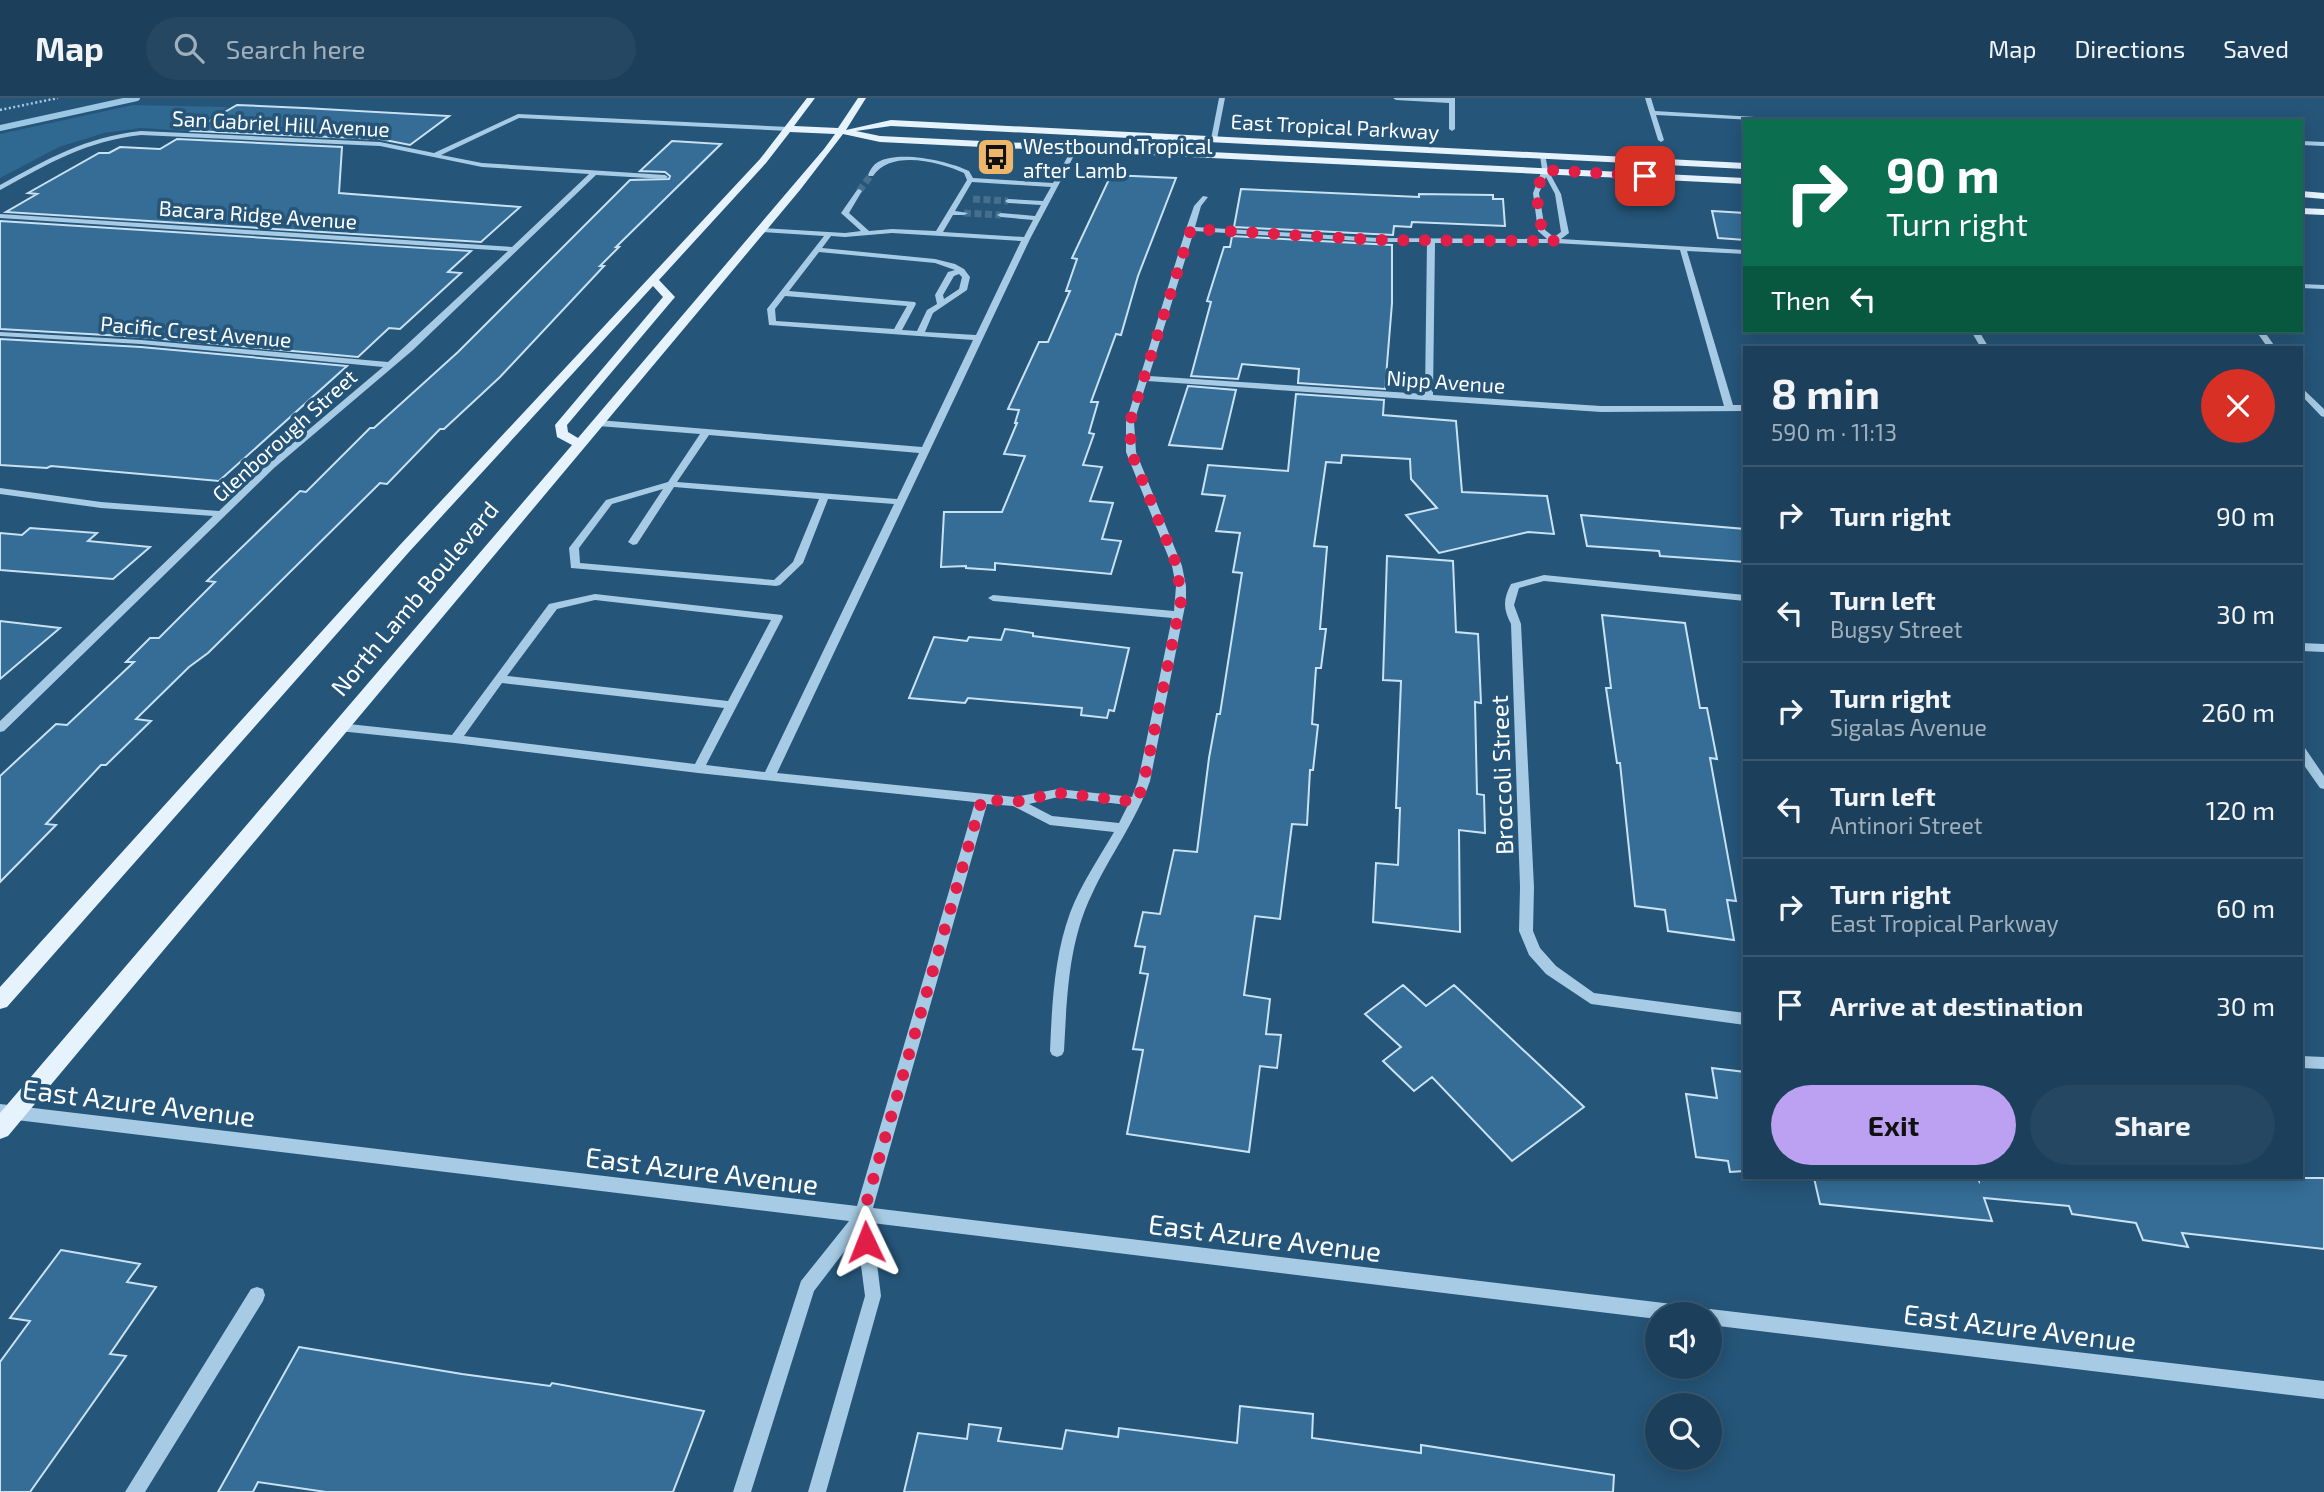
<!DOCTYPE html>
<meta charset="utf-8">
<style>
:root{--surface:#1c405b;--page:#254761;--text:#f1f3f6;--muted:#a0afbb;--line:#3a5971;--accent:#bca0f2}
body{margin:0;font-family:"Exo 2",sans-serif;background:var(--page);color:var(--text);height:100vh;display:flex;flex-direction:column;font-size:26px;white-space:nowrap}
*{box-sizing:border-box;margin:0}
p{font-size:23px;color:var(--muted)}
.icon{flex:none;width:38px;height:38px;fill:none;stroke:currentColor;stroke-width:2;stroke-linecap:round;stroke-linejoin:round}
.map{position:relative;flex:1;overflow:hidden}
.drawer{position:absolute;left:1743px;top:248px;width:560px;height:833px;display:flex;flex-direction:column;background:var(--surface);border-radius:0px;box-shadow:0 4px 18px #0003,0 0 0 2px var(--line)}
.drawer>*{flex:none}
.guide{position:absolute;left:1743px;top:21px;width:560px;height:214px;border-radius:0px;box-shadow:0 4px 18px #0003,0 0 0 2px var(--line);background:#0b6e4f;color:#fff;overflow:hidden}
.fabs{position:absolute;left:1645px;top:1204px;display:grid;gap:14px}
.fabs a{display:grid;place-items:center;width:77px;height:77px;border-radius:50%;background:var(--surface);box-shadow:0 4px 18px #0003,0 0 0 2px var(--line);font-size:35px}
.pin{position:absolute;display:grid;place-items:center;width:60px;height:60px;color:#fff;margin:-30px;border-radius:14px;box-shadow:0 4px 10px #0006}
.me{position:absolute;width:77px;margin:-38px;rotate:358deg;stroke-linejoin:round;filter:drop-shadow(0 0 5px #0008)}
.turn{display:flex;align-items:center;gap:24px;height:147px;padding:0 28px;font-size:32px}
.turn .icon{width:91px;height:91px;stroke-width:2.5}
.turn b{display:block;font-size:49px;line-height:60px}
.then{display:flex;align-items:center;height:66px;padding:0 28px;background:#0003;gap:14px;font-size:26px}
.round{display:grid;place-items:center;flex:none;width:74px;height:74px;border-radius:37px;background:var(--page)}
.overview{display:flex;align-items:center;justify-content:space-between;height:119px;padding:0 28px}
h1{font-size:42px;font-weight:700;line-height:52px}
.cta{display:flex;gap:14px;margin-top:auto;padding:14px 28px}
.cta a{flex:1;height:80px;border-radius:42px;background:var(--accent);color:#111;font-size:28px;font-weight:700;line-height:80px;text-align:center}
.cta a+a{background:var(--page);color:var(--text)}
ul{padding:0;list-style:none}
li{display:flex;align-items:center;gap:21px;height:98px;padding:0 28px;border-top:2px solid var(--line)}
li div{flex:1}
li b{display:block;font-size:26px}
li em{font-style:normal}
header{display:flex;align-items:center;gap:42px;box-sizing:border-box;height:98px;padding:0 35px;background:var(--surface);border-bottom:2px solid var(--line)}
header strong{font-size:33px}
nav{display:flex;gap:38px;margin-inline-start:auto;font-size:24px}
.search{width:490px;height:63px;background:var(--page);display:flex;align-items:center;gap:18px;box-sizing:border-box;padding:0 24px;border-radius:38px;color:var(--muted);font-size:26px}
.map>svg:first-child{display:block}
.green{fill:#2f6890}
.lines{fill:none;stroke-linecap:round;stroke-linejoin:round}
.stream{stroke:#9bc7e4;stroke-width:6}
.building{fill:#356d96;stroke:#c9e2f3;stroke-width:2}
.minor-tunnel{stroke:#466e8d;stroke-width:7;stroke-dasharray:7 3.5;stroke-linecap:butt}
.path{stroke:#a7cbe4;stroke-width:2.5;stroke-dasharray:2 2.5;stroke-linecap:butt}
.minor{fill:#a7cbe4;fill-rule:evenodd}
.major{fill:#e6f2fc;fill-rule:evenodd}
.route{stroke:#e11d48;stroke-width:12;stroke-dasharray:0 21.6}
.labels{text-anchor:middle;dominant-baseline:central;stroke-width:7;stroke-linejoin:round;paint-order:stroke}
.far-street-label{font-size:21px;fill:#fff;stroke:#255579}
.far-poi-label{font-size:21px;fill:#fff;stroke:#255579;text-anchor:start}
.street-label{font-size:24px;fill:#fff;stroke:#255579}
.near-street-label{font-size:28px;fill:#fff;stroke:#255579}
</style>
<header>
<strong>Map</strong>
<div class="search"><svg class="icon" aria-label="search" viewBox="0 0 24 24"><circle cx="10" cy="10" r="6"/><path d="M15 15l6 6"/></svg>Search here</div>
<nav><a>Map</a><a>Directions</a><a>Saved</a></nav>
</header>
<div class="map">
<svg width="2324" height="1394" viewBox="0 0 2324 1394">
<rect width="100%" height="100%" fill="#255579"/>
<path class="green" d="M133 7 228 9 189 33 141 30 104 35 59 49 0 80V36Z"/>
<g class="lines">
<path class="stream" d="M0 30 137 0"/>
</g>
<path class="building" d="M237 7 304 10 449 18 410 47 380 41 192 33Z
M177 41 342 49 339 95 520 109 481 144 6 114 37 96 28 95 99 55H109L120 49 160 51Z
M672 43 721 46 616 149H619L600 168H604L500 279 444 331H440L387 386 380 385 208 555 189 569 136 621 151 623 106 667H101L46 726 56 727 0 784V678L56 626 67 627 134 564H126L150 540H159L215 484 207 483 300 393 306 394 370 330H374L458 254 630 82 669 81 670 78 665 74 640 73Z
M1111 77 1176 80 1138 178 1121 237 1116 236 1091 304H1098L1089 335 1094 336 1083 367 1102 369 1090 403 1113 405 1102 441 1121 443 1111 476 995 465V472L966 470V468L941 469 944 414H1002L1025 358 1004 356 1017 325H1015L1019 312 1008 311 1039 244H1048L1070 193H1066L1077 161 1072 160Z
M1241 91 1419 99V96L1493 97V101H1503L1505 128 1412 124 1411 129 1394 128 1393 137 1234 129Z
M1712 113 1745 115V142L1718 140Z
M0 123 471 153 448 174 461 175 400 231 389 230 358 259 141 239 0 231Z
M1232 138 1392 147V205L1385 291 1298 285 1299 271 1242 266 1238 281 1191 278 1211 204 1207 203 1224 149H1230Z
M0 241 141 249 347 268 219 383 51 368 47 370 0 367Z
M1188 288 1236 292 1222 351 1169 347Z
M1296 296 1384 302 1383 317 1456 323 1462 394 1547 398 1554 436 1528 434 1439 455 1406 417 1437 410 1411 381 1410 361 1342 357 1341 365 1326 364 1314 448 1327 449 1320 531H1326L1321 570H1316L1312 626 1318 627 1313 672H1310L1307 727 1292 726 1280 821 1255 818 1244 897 1270 901 1266 936 1281 937 1277 970 1260 968 1249 1054 1127 1036 1143 952 1133 951 1148 876 1140 875 1145 849 1135 848 1143 814 1160 816 1174 752 1197 754 1209 660 1217 616H1220L1242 475 1233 474 1240 435 1216 433 1225 398 1202 396 1208 367 1288 373Z
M1581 417 1745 431V464L1660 458 1659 453 1587 448Z
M30 430 97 435 88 443 150 449 113 481 0 472V435L22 437Z
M1387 458 1453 463 1456 534 1478 536 1481 605 1475 604 1477 696 1484 697 1485 735 1459 732 1460 834 1373 824 1376 765 1398 767 1400 710H1396L1401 583 1383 582Z
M1602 517 1685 525 1700 610H1707L1717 661 1710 660 1736 803 1727 802 1734 842 1668 833 1665 812 1635 808 1620 665H1617L1606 590H1611Z
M0 523 60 530 0 581Z
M1005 531 1033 535V538L1129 550 1114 613 1109 612 1107 620 1081 617 1082 610 968 600 965 605 909 600 934 539 967 543 969 539 1001 542Z
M1403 887 1426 908 1454 887 1584 1009 1512 1063 1432 979 1414 993 1383 963 1401 949 1365 916Z
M1712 970 1745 974V1073L1730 1074 1728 1063 1696 1059 1686 996 1717 1000Z
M1814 1080H1977L1979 1083V1080H2324V1151L2182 1135 2188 1149 2143 1142 2136 1125 2072 1116 2069 1108 1984 1100 1992 1123 1820 1106Z
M61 1152 140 1166 127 1184 156 1189 110 1256 126 1258 30 1394H0V1264L30 1223 10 1220Z
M299 1249 462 1276 550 1288 552 1285 704 1313 673 1394H326L258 1384 253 1394H218Z
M1240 1308 1313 1316 1312 1340 1421 1355V1347L1614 1377 1613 1394H904L918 1335 967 1341 969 1326 1001 1330 998 1343 1062 1351 1066 1332 1118 1339 1119 1330 1237 1345Z"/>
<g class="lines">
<path class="minor-tunnel" d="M859 93 871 77
M973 101 1008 103
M964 115 1001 117"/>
<path class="path" d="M0 12 58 0"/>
<path class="minor" d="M1219 0H1225L1217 41 1214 43 1211 41Z
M1393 0H1455V31L1452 33 1449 31V5L1396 2Z
M1645 0H1651L1655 13 1819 23H1773L1656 17 1664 42 1661 44 1658 42Z
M518 16 789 29 792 31 789 33 519 20 441 57 482 65 665 77 668 79 665 81 596 77 413 252 274 370 4 633 0 634V623L213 418 101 410 0 396V390L101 404 219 413 268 366 383 269 141 246 0 238V234L141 242 388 264 508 153 0 120V116L512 149 589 76 482 69 380 48 141 37C87 43 49 65 2 91L0 92V87C47 61 86 39 141 33L380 44 434 55Z
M2301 43 2324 44V48L2301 47Z
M1073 49 1078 50 1030 141 777 675 1015 699 1058 691 1132 699 1138 683 1172 520 993 503 988 500 993 497 1174 513 1176 488 1172 468 1126 354V324L1186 131 1194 108 1203 98 1208 99 1201 108 1195 129 1378 140 1547 141 1538 133 1533 95 1542 72 1540 57 1545 56 1548 72 1561 96 1569 135 1561 141 1745 152V156L1687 153 1733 307H1745V313L1601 314 1147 283 1134 324 1136 354 1182 468 1186 488V503L1150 683C1136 723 1110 757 1092 796 1068 845 1067 900 1064 953L1062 957 1057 959 1052 957 1050 953C1052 907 1054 859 1070 815 1081 786 1099 760 1114 734L1050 727 1013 708 987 706 873 1110 1689 1208 1695 1210 1697 1216H1657V1221L872 1125 881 1198 826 1394H808L865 1198 857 1137 814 1193 751 1394H733L801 1183 849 1123 0 1020V1006L857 1108 975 704 698 675 455 645 339 633 333 629 339 625 452 637 549 506 595 496 782 517 783 519 706 667 765 674 894 406 828 401 803 465 780 487 776 488 571 470 569 450 606 402 668 384 700 336 598 328 594 325 598 322 922 349 973 242 769 227 767 211 824 138 762 134 758 132 762 130 845 135 861 133 841 115 857 92 859 91 862 93 849 115 869 133 892 131 936 133 967 82 964 75C940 64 891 51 873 78H869L868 77C870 72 873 67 878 64 900 52 948 63 969 73L973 80 1053 85ZM1546 79 1555 96 1561 134 1554 139 1545 132 1539 95ZM972 84 1051 89 1043 103 1008 101 1005 103 1008 105 1041 107 1035 118 1001 115 997 117 1001 119 1033 122 1024 139 943 134 953 117H964L968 115 955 113ZM1194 133 1378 144H1427L1425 296 1149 278ZM892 135 1021 143 976 237 925 234 933 215 967 192 970 179 964 171 955 166 935 161 822 150 831 138 845 139ZM1435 145H1554L1680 152 1724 308H1601L1433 297ZM819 154 935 165 955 172 948 174 935 197 937 206 927 212 917 233 902 232 916 206 915 204 789 193ZM959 176 962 179 959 191 944 201 943 197 954 178ZM785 198 907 208 894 231 776 223 775 211ZM709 337 919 355 897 401 677 384ZM674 389 819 401 793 464 774 482 580 465 579 450 612 406 663 391 628 444 633 447 637 446ZM595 502 771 522 728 603 507 578 557 511ZM502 585 724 610 695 666 464 638ZM1058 699 1128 707 1119 725 1052 718 1029 706Z
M2301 186 2324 187V191L2301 190Z
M1971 233H1979L1989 250H1981Z
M2256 233H2264L2276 250H2268Z
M2301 289 2324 311V319L2321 318 2301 297Z
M1544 477 1745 497V503L1544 483 1519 490 1514 507 1521 526 1534 789 1533 833 1540 850 1556 868 1594 895 1745 915V927L1591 906 1546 876 1529 857 1519 833 1520 789 1511 526C1503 511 1503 501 1511 486Z
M2301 545 2324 546V554L2301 553Z
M2301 649 2305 650 2324 678V691L2320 690 2301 663Z
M2301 958 2324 959V971L2301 970Z
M257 1189 263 1191 265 1197 263 1203 145 1394H125L251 1191Z
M1710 1211 2324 1283V1301L1710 1227V1216H1703L1704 1213Z"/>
<path class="major" d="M807 0H815L794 28 838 30 858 0H866L846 32 891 22 1745 65V71L891 28 856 33 880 38 1745 80V86L880 44 843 36 800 92 8 1038 0 1041V1015L572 347 557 339 555 327 663 199 653 188 409 454 7 909 0 911V889L399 448 760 61ZM790 34 835 36 824 51 578 340 568 334 567 327 675 199 659 182 766 65Z
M2301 93 2324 95V101L2301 99Z
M2301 110 2324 111V117L2301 116Z"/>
</g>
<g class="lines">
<path class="route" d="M866 1144 863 1117 982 701 1015 704 1058 695 1137 704 1144 683 1181 503 1177 468 1131 354 1130 324 1191 131 1378 142 1554 143 1542 133 1536 94 1545 72 1645 78"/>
</g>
<defs>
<g id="bus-square" transform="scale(2.0125)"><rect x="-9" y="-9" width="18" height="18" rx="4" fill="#edb66b" stroke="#255579"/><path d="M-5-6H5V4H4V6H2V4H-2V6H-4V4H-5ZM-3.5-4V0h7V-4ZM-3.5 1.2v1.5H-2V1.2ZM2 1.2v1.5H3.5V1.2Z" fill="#111"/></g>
</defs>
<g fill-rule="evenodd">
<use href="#bus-square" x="996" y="59"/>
</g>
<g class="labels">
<g class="far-street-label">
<text transform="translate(281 25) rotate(3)">San Gabriel Hill Avenue</text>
<text transform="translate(1335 28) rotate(3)">East Tropical Parkway</text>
<text transform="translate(258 116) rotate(4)">Bacara Ridge Avenue</text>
<text transform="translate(196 233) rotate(5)">Pacific Crest Avenue</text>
<text transform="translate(1446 283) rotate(4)">Nipp Avenue</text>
<text transform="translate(284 337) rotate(-42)">Glenborough Street</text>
</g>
<g class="far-poi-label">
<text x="1023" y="47">Westbound Tropical<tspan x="1023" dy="24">after Lamb</tspan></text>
</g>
<g class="street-label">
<text transform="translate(414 500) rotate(-50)">North Lamb Boulevard</text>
<text transform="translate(1501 677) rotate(-92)">Broccoli Street</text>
</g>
<g class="near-street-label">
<text transform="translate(139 1004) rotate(7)">East Azure Avenue</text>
<text transform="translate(702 1072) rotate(7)">East Azure Avenue</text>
<text transform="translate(1265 1139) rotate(7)">East Azure Avenue</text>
<text transform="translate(2020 1229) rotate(7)">East Azure Avenue</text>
</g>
</g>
</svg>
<div class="fabs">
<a><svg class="icon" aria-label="sound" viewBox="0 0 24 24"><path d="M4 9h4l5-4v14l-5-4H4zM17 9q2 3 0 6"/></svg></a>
<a><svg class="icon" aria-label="search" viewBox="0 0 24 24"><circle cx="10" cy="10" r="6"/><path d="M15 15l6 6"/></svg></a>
</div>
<div class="pin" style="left:1645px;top:78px;background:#d93025"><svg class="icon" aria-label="arrive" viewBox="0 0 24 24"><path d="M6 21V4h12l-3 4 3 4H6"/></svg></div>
<svg class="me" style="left:866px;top:1144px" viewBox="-20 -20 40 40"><path d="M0-17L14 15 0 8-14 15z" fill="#e11d48" stroke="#fff" stroke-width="4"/></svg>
<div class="guide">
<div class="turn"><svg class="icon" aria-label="right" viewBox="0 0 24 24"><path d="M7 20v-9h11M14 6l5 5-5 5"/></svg><div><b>90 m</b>Turn right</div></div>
<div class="then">Then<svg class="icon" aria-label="left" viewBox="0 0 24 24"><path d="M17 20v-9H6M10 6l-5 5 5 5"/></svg></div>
</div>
<section class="drawer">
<div class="overview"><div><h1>8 min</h1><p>590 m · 11:13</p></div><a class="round" style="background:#d93025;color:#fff"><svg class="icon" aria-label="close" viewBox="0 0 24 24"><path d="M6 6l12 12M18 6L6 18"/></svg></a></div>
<ul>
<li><svg class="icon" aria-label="right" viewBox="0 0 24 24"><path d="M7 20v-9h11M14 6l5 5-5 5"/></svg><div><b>Turn right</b></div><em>90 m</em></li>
<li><svg class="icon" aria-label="left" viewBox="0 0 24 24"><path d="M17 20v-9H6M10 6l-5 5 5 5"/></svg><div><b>Turn left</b><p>Bugsy Street</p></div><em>30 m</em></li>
<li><svg class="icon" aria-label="right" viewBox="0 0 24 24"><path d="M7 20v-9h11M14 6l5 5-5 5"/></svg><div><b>Turn right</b><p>Sigalas Avenue</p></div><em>260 m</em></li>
<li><svg class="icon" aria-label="left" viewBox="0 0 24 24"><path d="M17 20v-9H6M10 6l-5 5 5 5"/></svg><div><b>Turn left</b><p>Antinori Street</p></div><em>120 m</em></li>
<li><svg class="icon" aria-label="right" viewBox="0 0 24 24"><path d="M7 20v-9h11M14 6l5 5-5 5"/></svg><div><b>Turn right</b><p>East Tropical Parkway</p></div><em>60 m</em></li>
<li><svg class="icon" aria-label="arrive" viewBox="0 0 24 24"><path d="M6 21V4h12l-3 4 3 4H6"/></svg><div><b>Arrive at destination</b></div><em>30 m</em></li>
</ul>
<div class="cta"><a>Exit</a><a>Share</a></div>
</section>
</div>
